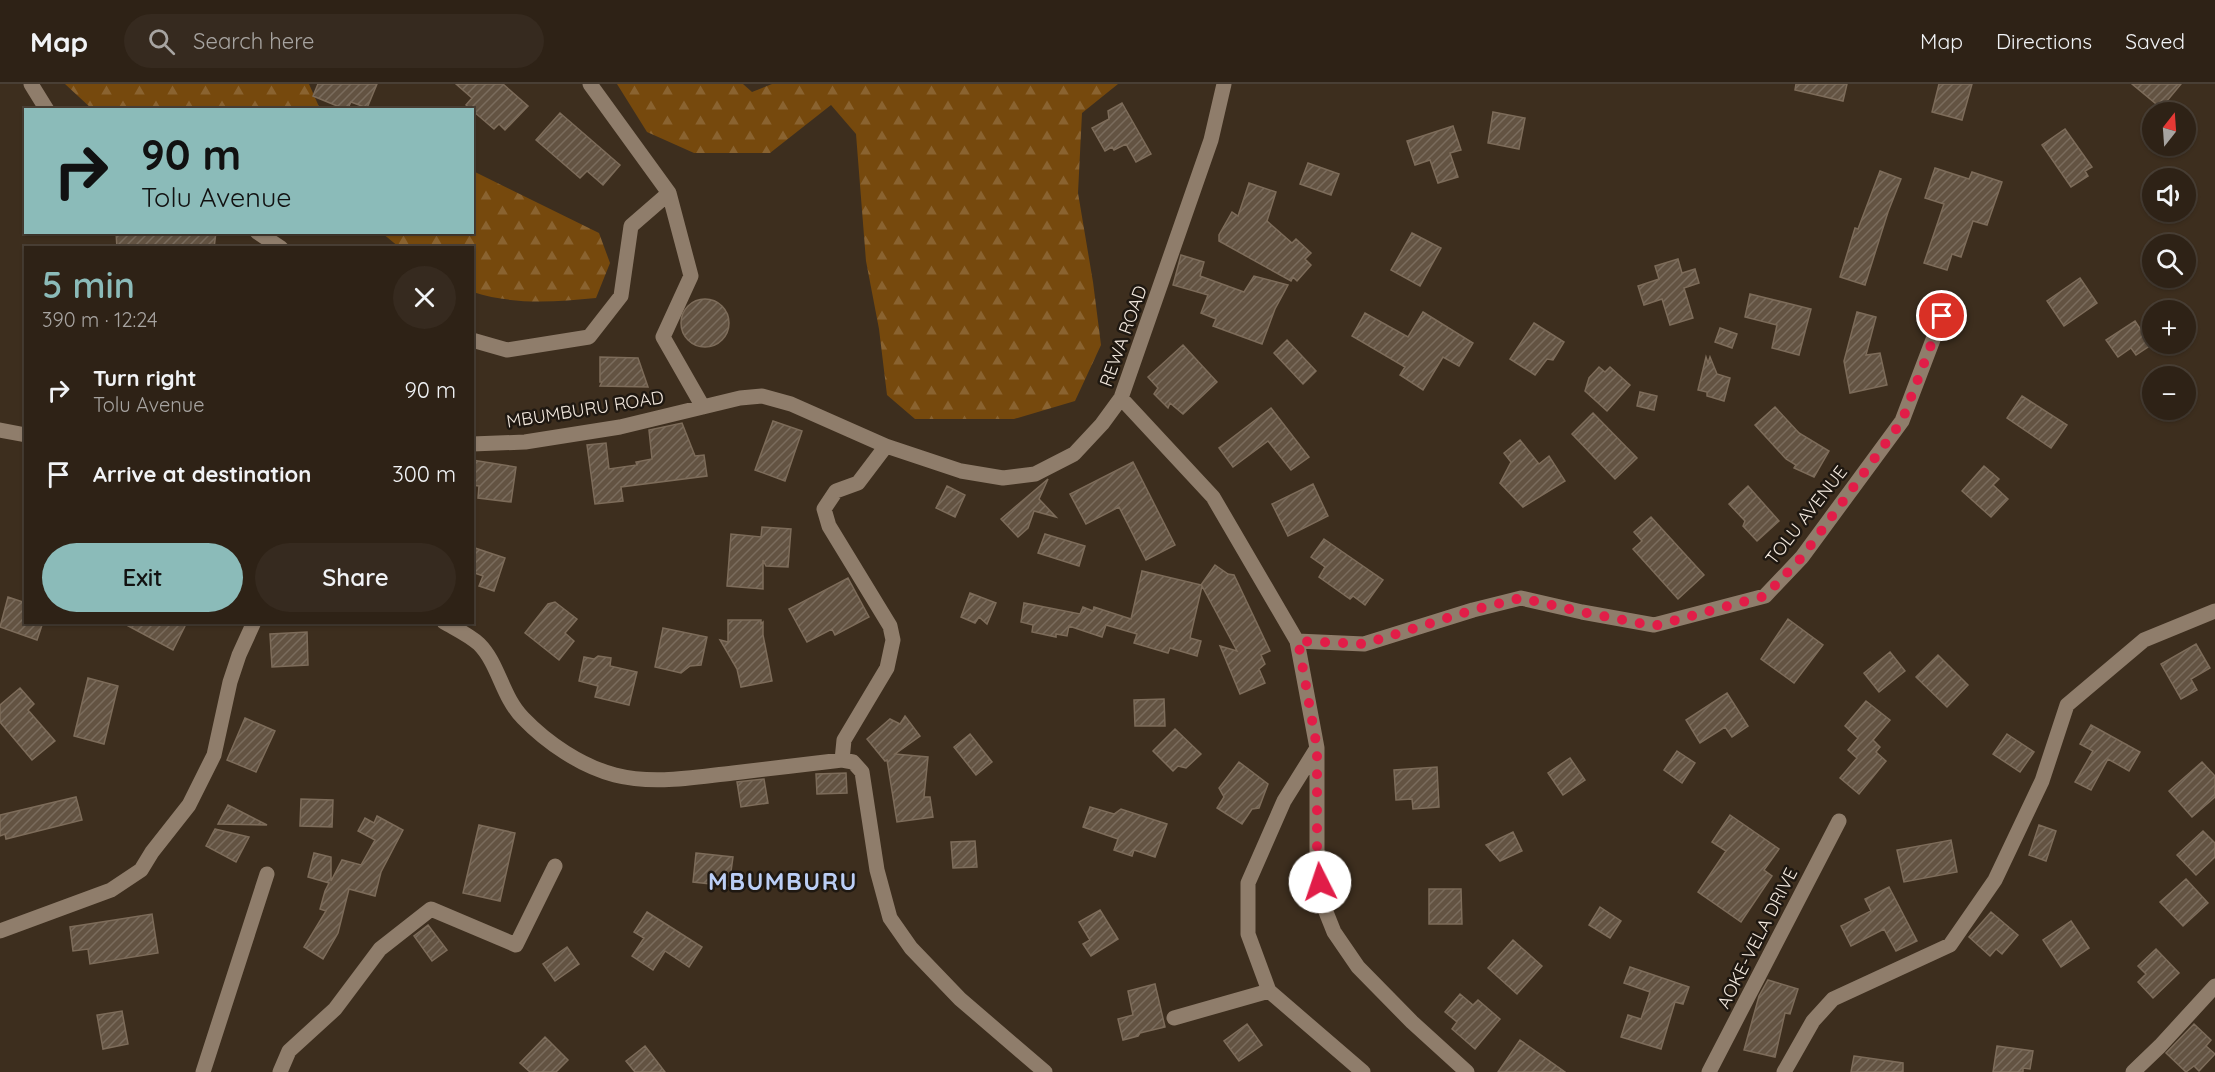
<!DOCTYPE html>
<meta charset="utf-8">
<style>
:root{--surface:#2e2216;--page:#362a1f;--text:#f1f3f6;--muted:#a7a4a1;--line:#493f35;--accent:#8bbbb9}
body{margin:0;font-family:Quicksand,sans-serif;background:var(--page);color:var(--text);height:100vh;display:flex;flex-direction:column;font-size:22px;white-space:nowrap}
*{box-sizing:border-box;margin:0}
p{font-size:20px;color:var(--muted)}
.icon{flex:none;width:33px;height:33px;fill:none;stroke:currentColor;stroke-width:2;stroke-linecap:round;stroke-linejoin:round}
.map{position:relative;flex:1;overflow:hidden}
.panel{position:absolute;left:24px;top:162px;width:450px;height:378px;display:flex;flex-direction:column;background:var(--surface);border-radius:0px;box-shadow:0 2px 4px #0004,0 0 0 2px var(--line)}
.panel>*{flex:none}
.banner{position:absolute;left:24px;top:24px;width:450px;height:126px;border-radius:0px;box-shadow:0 2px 4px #0004,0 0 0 2px var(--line);background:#8bbbb9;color:#111;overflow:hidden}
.needle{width:39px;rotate:17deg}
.controls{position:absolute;left:2142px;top:18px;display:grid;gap:12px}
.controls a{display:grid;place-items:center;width:54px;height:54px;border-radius:50%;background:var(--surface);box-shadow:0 2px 4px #0004,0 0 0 2px var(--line);font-size:30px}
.pin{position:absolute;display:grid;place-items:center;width:51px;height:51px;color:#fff;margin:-26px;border:3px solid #fff;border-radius:50%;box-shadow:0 2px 6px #0007}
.me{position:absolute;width:66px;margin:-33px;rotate:356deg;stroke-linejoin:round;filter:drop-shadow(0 0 4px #0008)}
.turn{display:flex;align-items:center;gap:21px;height:126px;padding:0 18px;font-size:27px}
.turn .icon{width:78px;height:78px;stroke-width:2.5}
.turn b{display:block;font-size:42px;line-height:51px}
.round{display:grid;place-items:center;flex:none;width:63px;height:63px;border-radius:32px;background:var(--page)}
.headline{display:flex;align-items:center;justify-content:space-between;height:102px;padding:0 18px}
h1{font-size:36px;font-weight:600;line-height:45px;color:var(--accent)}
.action{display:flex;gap:12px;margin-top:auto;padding:12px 18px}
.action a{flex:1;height:69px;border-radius:36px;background:var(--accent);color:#111;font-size:24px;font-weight:600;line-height:69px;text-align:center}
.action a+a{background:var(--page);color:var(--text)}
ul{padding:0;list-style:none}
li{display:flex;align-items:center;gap:18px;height:84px;padding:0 18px}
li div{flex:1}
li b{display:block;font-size:22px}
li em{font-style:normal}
header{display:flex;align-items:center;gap:36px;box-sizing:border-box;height:84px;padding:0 30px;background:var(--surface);border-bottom:2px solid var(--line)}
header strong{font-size:28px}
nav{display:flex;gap:33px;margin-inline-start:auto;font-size:21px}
.search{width:420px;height:54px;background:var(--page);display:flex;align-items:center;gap:15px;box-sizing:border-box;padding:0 21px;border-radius:33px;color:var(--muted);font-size:22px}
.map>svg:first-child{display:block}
.forest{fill:url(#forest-firs)}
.building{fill:url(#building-hatch);stroke:#7d6c5a;stroke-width:1.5}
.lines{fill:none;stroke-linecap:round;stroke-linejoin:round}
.minor{stroke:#8f7d6b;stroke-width:15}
.route{stroke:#e11d48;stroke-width:10;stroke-dasharray:0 18}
.labels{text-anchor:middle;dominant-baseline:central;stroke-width:5;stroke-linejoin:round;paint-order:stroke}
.street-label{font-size:18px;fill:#f3e9df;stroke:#1f1811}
.district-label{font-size:24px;font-weight:bold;letter-spacing:1.5px;fill:#bbcef6;stroke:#1f1811}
</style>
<header>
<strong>Map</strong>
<div class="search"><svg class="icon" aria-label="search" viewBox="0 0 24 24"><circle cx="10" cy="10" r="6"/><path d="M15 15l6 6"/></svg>Search here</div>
<nav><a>Map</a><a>Directions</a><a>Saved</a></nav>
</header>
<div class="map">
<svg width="2215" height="988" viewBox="0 0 2215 988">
<defs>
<pattern id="forest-firs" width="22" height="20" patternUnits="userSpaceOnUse" patternTransform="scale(1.5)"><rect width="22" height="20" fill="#76490d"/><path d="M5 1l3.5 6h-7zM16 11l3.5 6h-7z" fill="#8a6330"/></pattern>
<pattern id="building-hatch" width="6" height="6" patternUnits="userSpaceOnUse" patternTransform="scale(1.5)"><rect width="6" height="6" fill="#635342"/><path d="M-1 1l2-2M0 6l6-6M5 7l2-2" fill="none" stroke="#7a6c5d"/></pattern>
</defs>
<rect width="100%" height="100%" fill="#3d2e1e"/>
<path class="forest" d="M65 0H309L320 25H92Z
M617 0H743L752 8 772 0H1118L1082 29 1078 109 1093 198 1101 261 1075 317 1014 335H915L887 311 879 245 866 177 856 50 831 21 770 69H694L647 48Z
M473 87 599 149 610 179 596 214C554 218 513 221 473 208L472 164 399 163 382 149 472 148Z"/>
<path class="building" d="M318 0H377L367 24 351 18 347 26 313 12Z
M456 0H503L528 22 505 46 499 40 494 45 466 21 472 14Z
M1796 0H1847L1843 17 1795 6Z
M1939 0H1972L1962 36 1932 28Z
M2132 0H2181L2161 24Z
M1122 19 1151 70 1136 78 1126 60 1114 66 1112 63 1105 67 1092 44 1109 35 1108 27Z
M1493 28 1525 34 1519 65 1488 59Z
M560 29 620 81 603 101 587 87 580 94 536 56Z
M1453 42 1461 66 1450 69 1458 93 1438 99 1430 76 1415 81 1407 57Z
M2065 45 2092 83 2085 87 2088 92 2071 103 2042 61Z
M1308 79 1339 90 1331 111 1300 100Z
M1935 84 1969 95 1972 88 2002 98 1987 141 1973 137 1961 173 1952 170 1947 186 1924 179 1944 120 1925 114Z
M1880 87 1901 95 1888 128 1865 201 1840 193 1855 144 1858 145Z
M1249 99 1276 108 1267 137 1292 159 1296 155 1311 169 1305 175 1311 181 1297 197 1293 193 1291 197 1219 157V151L1232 128 1238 132Z
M116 148H216L214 164H117Z
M1412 149 1441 164 1420 202 1391 186Z
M1181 171 1204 178 1200 192 1244 208 1254 192 1288 201 1275 225 1262 260 1213 242 1216 235 1201 229 1208 211 1173 201Z
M1678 175 1682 189 1695 185 1699 199 1684 204 1693 234 1670 241 1662 215 1644 221 1638 202 1659 195 1655 182Z
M2080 194 2097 219 2064 242 2047 217Z
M1750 210 1811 225 1799 271 1772 264 1777 241 1745 233Z
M681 239a24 24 0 1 1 48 0a24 24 0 1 1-48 0Z
M1423 228 1473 259 1459 282 1443 273 1423 306 1400 291 1405 283 1352 252 1365 229 1408 253Z
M1857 228 1876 233 1866 271 1880 269 1887 301 1850 309 1844 277Z
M2135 237 2151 261 2136 271 2131 264 2118 273 2106 256Z
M1534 239 1564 258 1553 276 1547 275 1535 291 1510 275Z
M1720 244 1737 250 1732 264 1715 258Z
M1287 256 1316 287 1303 300 1274 269Z
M1183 261 1217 298 1183 330 1170 319 1168 324 1154 310 1158 304 1148 293Z
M600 273 638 274 648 303 600 302 602 298H600Z
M1706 273 1708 279 1710 273 1717 290 1730 294 1724 317 1707 312V308L1698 306Z
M1599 283 1605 288 1610 283 1630 301 1607 327 1585 307 1589 294Z
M1640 308 1657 312 1654 326 1637 322Z
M2022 312 2067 341 2051 364 2007 334Z
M1775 323 1799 349 1829 367 1814 393 1794 384 1796 381 1786 375 1755 341Z
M1271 324 1309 373 1291 386 1268 357 1233 383 1219 364Z
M1593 329 1637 374 1615 395 1572 350Z
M773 337 802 347 785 397 755 386Z
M682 339 695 372 704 371 707 392 621 403 623 417 595 420 587 361 606 359 609 385 637 381 636 378 652 375 649 346Z
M1520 356 1539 380 1549 372 1565 397 1523 423 1500 399 1511 378 1504 369Z
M472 376 516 383 511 418 478 414 479 402 472 401Z
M1133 378 1175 461 1146 476 1119 423 1086 440 1070 410Z
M1984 382 1999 395 1993 401 2008 415 1991 433 1962 407Z
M1048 395 1039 415 1056 433 1034 427 1028 444 1018 453 1001 435Z
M1313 400 1328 432 1288 452 1272 420Z
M947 402 965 411 955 433 936 424Z
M1748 402 1779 437 1757 457 1743 442 1745 437 1729 420Z
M1651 433 1704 491 1678 515 1633 465 1642 457 1634 448Z
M762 443 791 445 788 483 766 482 763 476V505L727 502 731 450 761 453Z
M1045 450 1085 462 1079 482 1038 469Z
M1324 455 1383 496 1365 521 1353 512 1350 515 1319 493 1325 483 1311 473Z
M472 463 505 474 494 507 479 502 483 492 472 488Z
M1215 481 1228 490 1234 491 1270 567 1261 571 1265 580 1259 585 1265 599 1240 610 1220 562 1237 567 1202 502 1190 554 1201 557 1197 572 1170 564 1168 569 1134 559 1137 550 1106 541 1102 553 1069 542 1067 552 1056 550V553L1032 548 1033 541 1021 538 1024 519 1080 530 1083 523 1093 527 1094 523 1131 535 1142 487 1201 501Z
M848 494 869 533 835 551 832 545 807 558 789 525Z
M970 509 996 519 987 540 979 533 975 539 961 533Z
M8 513 26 519V538H43L37 556 0 543Z
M555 518 577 535 565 549 574 557 559 576 525 549 548 520Z
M1788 535 1823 561 1794 599 1761 575Z
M728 536H761V540L763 538V551L772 597 741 603 737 585 720 556 728 558Z
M121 538H187L173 566Z
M663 544 707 553 701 581 690 582 681 589 655 583Z
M307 548 308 581 272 583 270 550Z
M2196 560 2210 584 2191 595 2197 606 2181 615 2161 580Z
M1890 568 1905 587 1879 608 1864 589Z
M1938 571 1968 601 1947 623 1916 593Z
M598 572 611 574 610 582 637 588 629 621 595 613 598 602 579 597 584 573 594 575Z
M88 594 118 602 104 660 74 652Z
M20 604 34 620 28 626 55 657 32 676 0 638V621Z
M1727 609 1748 642 1732 653 1725 643 1700 659 1686 636Z
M1164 615 1165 642H1135L1134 616Z
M1866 617 1890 636 1873 656 1880 663 1876 668 1886 677 1859 710 1840 694 1857 674 1848 666 1858 654 1845 642Z
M905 632 920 652 895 670 928 673 924 713H930L933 733 897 738 887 676 885 677 867 655 890 635 900 640Z
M245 634 275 647 256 688 227 676Z
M2091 641 2140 668 2129 687 2108 675 2091 706 2075 698 2093 667 2080 660Z
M1175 645 1201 670 1186 684 1178 682 1173 687 1153 667Z
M970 650 992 678 976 691 954 663Z
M2007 650 2034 668 2020 688 1993 670Z
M1677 667 1695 679 1682 699 1664 686Z
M1570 674 1585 696 1563 711 1548 689Z
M1239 678 1268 700 1259 724 1252 725 1242 740 1217 724 1224 713 1219 704Z
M2202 678 2215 692V713L2192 733 2169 707Z
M1437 683 1439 723 1413 725 1412 715 1396 716 1394 686Z
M846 689 847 709 817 710 816 690Z
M764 695 768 719 741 723 737 698Z
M76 713 82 736 6 755 5 750 0 752V731Z
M301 715 333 716 332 743 300 742Z
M228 721 267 741 218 740Z
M1090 723 1114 730 1121 725 1167 740 1155 773 1134 766 1132 772 1114 766 1118 755 1083 743Z
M1730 731 1779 765 1764 786 1772 792 1741 838 1698 808 1726 767 1712 758Z
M377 732 403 746 381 788 375 812 349 805 338 849 323 875 304 863 326 827 320 825 325 807 329 799 308 793 314 769 331 773V797L342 776 361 781 375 756 358 747 365 734 374 739Z
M479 741 515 749 500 817 463 809Z
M2039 741 2056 747 2046 777 2029 771Z
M215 745 249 753 236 778 206 762Z
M2203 747 2215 759V773L2196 791 2177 771Z
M1513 748 1522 767 1500 777 1486 761Z
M1951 756 1957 788 1904 798 1897 766Z
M975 757 977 783 953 784 951 758Z
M696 769 733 773 729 802 693 798Z
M2186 795 2208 819 2183 842 2160 818Z
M1889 803 1917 857 1896 867 1884 845 1851 862 1841 842 1871 827 1865 815Z
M1429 805H1461L1462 840H1429Z
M1600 823 1621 837 1610 854 1589 841Z
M1100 826 1118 855 1091 872 1083 860 1090 856 1079 838Z
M647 828 702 863 689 883 665 867 653 886 632 872 644 854 634 848Z
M1991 828 2018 851 2002 870 1996 865 1990 872 1969 853Z
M152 830 158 869 90 880 88 865 73 867 70 843Z
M2071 837 2089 864 2061 883 2043 856Z
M428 841 447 866 432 877 414 852Z
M1513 856 1542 882 1517 910 1488 884Z
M567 863 579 880 555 897 543 880Z
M2156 865 2179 889 2153 914 2138 898 2146 890 2138 882Z
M1630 883 1689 903 1683 920 1675 918 1661 965 1621 953 1628 931 1641 935 1650 908 1624 899Z
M1768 896 1798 905 1790 930 1785 929 1775 973 1744 966 1759 912Z
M1155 900 1165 943 1140 949 1138 952 1123 956 1118 935 1133 931 1128 907Z
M1460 910 1473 921 1478 916 1500 935 1475 965 1452 945 1457 938 1445 928Z
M122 927 128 960 103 965 97 931Z
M1247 940 1262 961 1239 977 1224 957Z
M2194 940 2211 956 2206 962 2215 970 2199 987 2194 982 2186 988 2166 969Z
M545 953 568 976 556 988H530L520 979Z
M1520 956 1565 988H1498Z
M645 962 665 988H635L626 977Z
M1997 962 2033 967 2030 985 2023 984V988H1993Z
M1854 972 1903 979V988H1851Z"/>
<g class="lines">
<path class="minor" d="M31 0 47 26
M590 0 669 109 691 192 663 253 703 323
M257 148 281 164
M472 256 507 266 589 253 621 212 631 142 669 109
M1121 314 1213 413 1297 557 1317 664V778L1322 818 1334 848 1358 883 1412 938 1467 988
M0 346 26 351
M472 360 525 358 620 343 740 314 762 312 791 320 886 362 961 387 1003 394 1035 390 1074 370 1102 340 1121 314 1211 56 1224 0
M444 538C456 545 469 551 479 560 499 580 502 613 523 634 547 659 581 682 615 691 654 701 695 693 733 689 769 685 806 680 842 676L853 678 862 688 877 786 890 834 911 864 960 915 1045 988
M1297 557 1364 560 1473 526 1521 514 1582 528 1654 541 1765 512 1802 473 1902 337 1942 232
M1317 664 1284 717 1248 799V850L1269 907 1363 988
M842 676 844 656 887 584 893 556 890 542 829 442 824 425 836 407 858 399 886 362
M0 847 111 806 141 786 152 768 189 721 214 671 230 598 239 571 254 538
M1174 934 1269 907
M203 988 267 790
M280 988 289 967 335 925 380 865 431 825 516 861 555 782
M1709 988 1839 737
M1784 988 1813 937 1833 915 1950 861 1995 796 2042 697 2067 621 2144 556 2215 527
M2133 988 2160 962 2215 902"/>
</g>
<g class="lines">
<path class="route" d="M1320 798 1317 778V664L1298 557 1364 560 1473 526 1521 514 1582 528 1654 542 1765 512 1802 473 1902 337 1942 232"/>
</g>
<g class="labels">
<g class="street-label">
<text transform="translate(1123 252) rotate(-70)">REWA ROAD</text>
<text transform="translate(585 325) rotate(-9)">MBUMBURU ROAD</text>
<text transform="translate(1806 431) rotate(-52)">TOLU AVENUE</text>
<text transform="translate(1757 854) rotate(-63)">AOKE-VELA DRIVE</text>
</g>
<g class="district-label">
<text x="783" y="797">MBUMBURU</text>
</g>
</g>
</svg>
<div class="controls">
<a><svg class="needle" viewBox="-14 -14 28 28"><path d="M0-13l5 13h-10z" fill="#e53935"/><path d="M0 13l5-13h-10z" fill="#a7a4a1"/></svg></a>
<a><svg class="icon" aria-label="sound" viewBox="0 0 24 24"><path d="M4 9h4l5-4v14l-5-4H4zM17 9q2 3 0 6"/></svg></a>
<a><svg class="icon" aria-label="search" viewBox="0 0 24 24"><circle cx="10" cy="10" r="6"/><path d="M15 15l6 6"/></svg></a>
<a>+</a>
<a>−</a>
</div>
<div class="pin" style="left:1942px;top:232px;background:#d93025"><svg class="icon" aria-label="arrive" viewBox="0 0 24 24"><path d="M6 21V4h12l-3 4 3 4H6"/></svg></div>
<svg class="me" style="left:1320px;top:798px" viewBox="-20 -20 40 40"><circle r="19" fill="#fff"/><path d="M0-13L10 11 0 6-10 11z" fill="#e11d48"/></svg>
<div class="banner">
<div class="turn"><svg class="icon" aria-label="right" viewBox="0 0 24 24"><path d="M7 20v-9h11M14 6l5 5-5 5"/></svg><div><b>90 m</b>Tolu Avenue</div></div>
</div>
<section class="panel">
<div class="headline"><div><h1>5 min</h1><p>390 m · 12:24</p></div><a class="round"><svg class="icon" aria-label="close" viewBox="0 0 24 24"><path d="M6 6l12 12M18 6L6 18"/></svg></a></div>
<ul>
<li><svg class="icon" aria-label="right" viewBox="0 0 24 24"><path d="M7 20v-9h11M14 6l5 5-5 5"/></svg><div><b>Turn right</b><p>Tolu Avenue</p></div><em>90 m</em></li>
<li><svg class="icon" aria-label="arrive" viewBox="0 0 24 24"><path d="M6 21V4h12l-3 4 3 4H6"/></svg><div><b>Arrive at destination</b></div><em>300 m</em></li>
</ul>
<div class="action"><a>Exit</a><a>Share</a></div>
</section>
</div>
